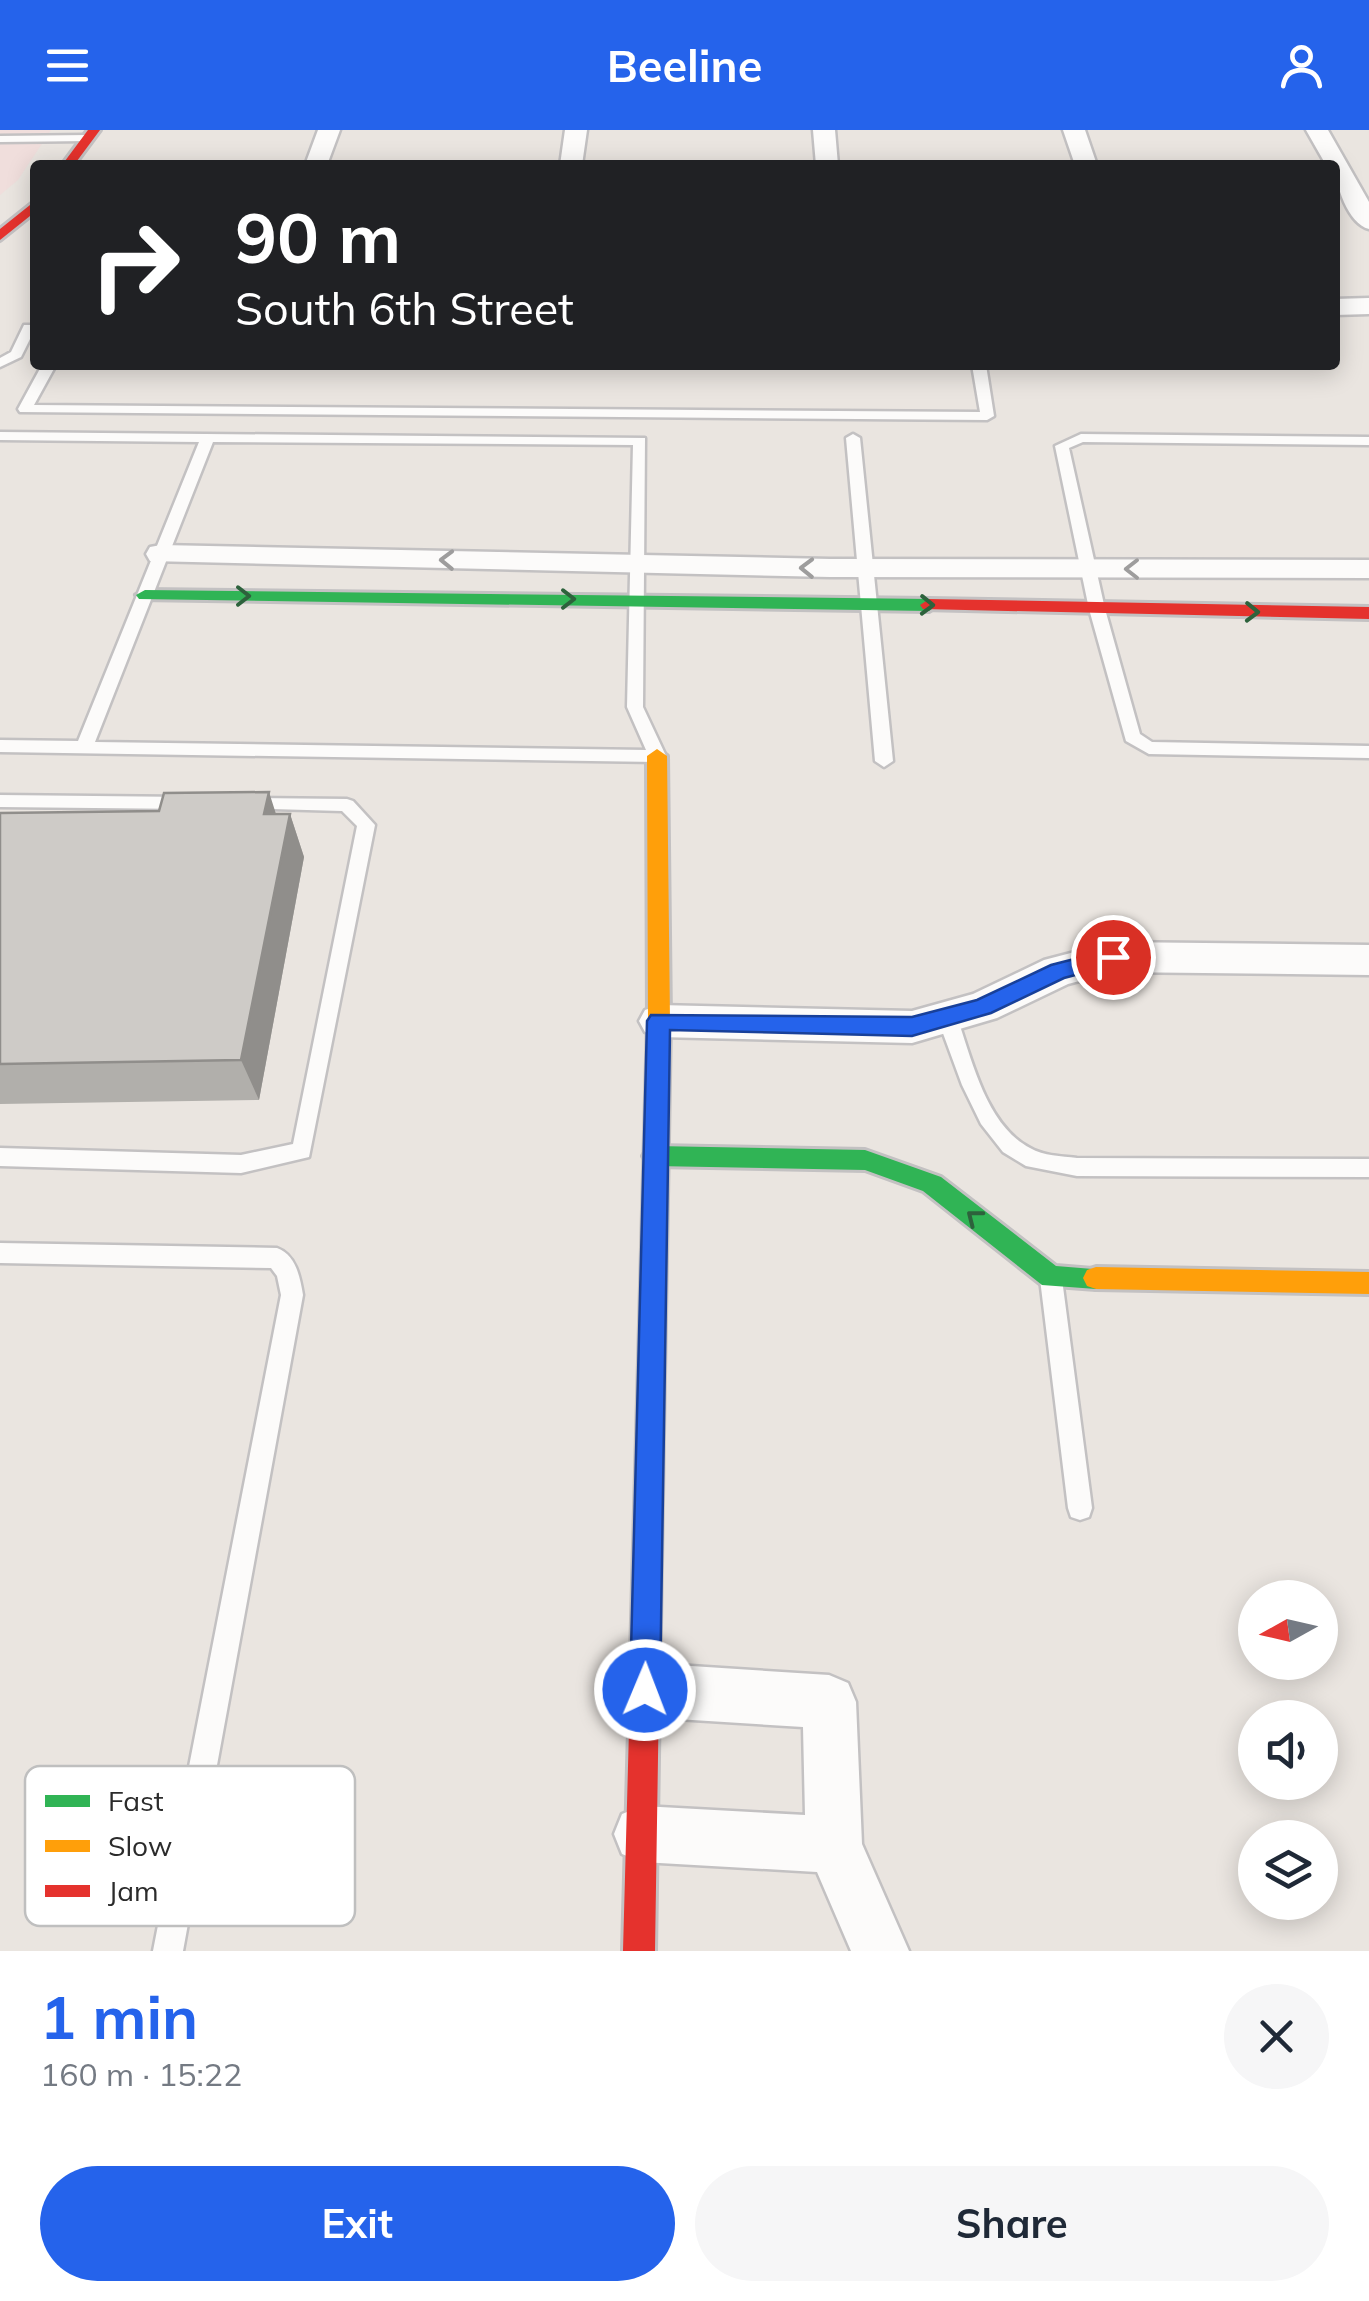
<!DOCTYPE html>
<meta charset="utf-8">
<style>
:root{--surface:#fff;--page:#f6f6f7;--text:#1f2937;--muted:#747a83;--accent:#2563eb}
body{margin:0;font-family:Mulish,sans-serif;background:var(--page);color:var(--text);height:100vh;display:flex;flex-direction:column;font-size:38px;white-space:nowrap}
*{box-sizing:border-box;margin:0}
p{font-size:32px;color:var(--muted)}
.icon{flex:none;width:55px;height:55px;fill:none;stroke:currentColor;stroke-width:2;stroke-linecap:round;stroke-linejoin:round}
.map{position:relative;height:1821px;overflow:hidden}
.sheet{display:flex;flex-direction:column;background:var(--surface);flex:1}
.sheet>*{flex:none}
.banner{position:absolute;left:30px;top:30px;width:1310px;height:210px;border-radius:10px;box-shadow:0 5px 25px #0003;background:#202124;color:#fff;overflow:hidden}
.needle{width:65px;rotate:262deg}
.fabs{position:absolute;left:1238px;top:1450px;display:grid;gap:20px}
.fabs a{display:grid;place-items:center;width:100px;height:100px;border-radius:50%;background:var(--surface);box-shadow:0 5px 25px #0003;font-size:50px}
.pin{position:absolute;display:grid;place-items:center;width:85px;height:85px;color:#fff;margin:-42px;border:5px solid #fff;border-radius:50%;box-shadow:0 2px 10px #0007}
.me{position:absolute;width:110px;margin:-55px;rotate:1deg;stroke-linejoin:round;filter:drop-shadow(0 0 8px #0008)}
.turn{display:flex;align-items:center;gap:35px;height:210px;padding:0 40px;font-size:45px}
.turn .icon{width:130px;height:130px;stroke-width:2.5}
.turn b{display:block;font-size:70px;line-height:85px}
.round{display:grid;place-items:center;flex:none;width:105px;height:105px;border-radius:52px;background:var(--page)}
.head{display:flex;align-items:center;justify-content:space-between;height:170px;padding:0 40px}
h1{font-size:60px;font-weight:700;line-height:75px;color:var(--accent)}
.primary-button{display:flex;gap:20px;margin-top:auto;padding:20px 40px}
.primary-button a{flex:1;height:115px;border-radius:60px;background:var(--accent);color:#fff;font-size:40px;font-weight:700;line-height:115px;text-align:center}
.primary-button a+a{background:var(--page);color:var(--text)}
header{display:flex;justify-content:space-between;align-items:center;height:130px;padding:0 40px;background:var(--accent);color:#fff;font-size:45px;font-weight:700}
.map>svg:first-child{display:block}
.medical{fill:#f0dedc}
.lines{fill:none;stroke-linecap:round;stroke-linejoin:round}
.lane-casing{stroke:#c3c1c2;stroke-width:5}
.street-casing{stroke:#c3c1c2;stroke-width:5}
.fast-casing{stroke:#c3c1c2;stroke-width:6}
.slow-casing{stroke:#c3c1c2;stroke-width:6}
.jam-casing{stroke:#c3c1c2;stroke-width:6}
.lane{fill:#fcfbfa;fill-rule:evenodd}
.street{fill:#fcfbfa;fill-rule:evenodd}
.fast{fill:#30b455;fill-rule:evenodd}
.slow{fill:#ff9f0a;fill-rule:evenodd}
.jam{fill:#e5322d;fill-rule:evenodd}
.wall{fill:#b1afab}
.shaded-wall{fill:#908e8b}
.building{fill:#cecbc7;stroke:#908e8b;stroke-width:2.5}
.oneway{stroke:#9e9d9d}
.oneway2{stroke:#2d623c}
.route{fill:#2563eb;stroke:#184099;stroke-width:2.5}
.key{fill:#fff;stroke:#bfbfbf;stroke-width:2.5}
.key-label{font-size:28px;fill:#2b2b2b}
</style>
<header><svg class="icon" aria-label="menu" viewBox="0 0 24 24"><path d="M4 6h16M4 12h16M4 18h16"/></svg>Beeline<svg class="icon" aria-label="person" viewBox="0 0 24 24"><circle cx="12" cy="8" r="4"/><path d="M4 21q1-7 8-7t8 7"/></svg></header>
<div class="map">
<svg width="1369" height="1821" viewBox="0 0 1369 1821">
<rect width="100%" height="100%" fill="#eae5e0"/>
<path class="medical" d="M0 0H51L18 50 0 65Z"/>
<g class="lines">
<g class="lane-casing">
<path id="lane" d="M0 6 88 5 93 8 88 11 0 12Z
M24 195H34L35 199 21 227 0 237V228L11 222Z
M42 235H56L34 275 980 282 972 235H986L994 286 987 290 20 282 18 279Z
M0 302 645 308 643 577 666 626 657 632 0 622V610L78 611 199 312 0 310ZM213 312 633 315 627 577 646 620 95 612Z
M853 304 860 308 893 631 884 637 875 631 846 308Z
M1081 304 1369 307V315L1083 312 1069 318 1105 479 1140 604 1152 612 1369 616V628L1149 624 1126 611 1089 479 1055 316Z
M0 665 188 667 197 673 188 679 0 677Z
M247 668 347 669 353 671 375 695 309 1027 241 1043 0 1036V1018L241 1025 293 1014 357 696 342 681 241 678 238 674 241 670Z
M947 879 954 881 957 887C972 930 986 995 1030 1018 1044 1026 1061 1026 1077 1028L1369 1029V1047L1077 1046 1026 1036 1003 1022 981 994 962 955 937 887 940 881Z
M0 1113 277 1118C296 1125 300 1147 303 1165L183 1821H153L281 1165 277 1146 271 1138 0 1133Z
M1051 1139 1059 1142 1062 1149 1092 1378 1089 1387 1080 1390 1071 1387 1068 1378 1040 1149 1043 1142Z"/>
</g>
<g class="street-casing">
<path id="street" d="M318 0H340L327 35H305Z
M565 0H587L582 35H560Z
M813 0H835L838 35H816Z
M1063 0H1085L1097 35H1075Z
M1306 0H1328L1369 72V99C1348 94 1335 54 1335 35H1326Z
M1369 168V184L1335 185V169Z
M161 415 830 429 1369 430V448L830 447 150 431 146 424 150 417Z
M1113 812 1369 815V845L1113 842 1068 854 997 888 912 913 659 907 645 902 639 891 645 880 659 875 912 881 973 864 1044 830Z
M645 1533 829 1545 848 1553 856 1572 862 1714 909 1821H851L817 1742 642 1732 622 1724 614 1704 622 1684 642 1676 805 1685 803 1597 645 1587 626 1579 618 1560 626 1541Z"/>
</g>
<g class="fast-casing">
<path id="fast" d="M145 460 929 469 938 475 929 481 139 469 136 465Z
M655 1016 865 1020 941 1047 1056 1136 1105 1140 1109 1148 1105 1156 1096 1159 1042 1155 923 1061 865 1040 655 1036 647 1033 643 1026 647 1019Z"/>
</g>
<g class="slow-casing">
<path id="slow" d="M657 619 667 626 670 891 663 1305 660 1314 650 1318 640 1314 637 1305 648 891 647 626Z
M1096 1137 1369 1142V1164L1096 1159 1087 1156 1083 1148 1087 1140Z"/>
</g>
<g class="jam-casing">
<path id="jam" d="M88 0H100L74 35H62Z
M35 71V82L0 110V99Z
M929 469 1369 477V489L923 479 920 475Z
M650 1292 660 1296 663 1305 655 1821H623L637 1305 640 1296Z"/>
</g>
<use href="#lane" class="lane"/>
<use href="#street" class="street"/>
<use href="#fast" class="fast"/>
<use href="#slow" class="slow"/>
<use href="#jam" class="jam"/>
</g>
<path class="wall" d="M0 683 290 684 304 727 259 970 0 974Z"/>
<path class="shaded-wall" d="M269 662 283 706 264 684Z
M290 684 304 727 259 970 241 930Z"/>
<path class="building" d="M269 662 264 684H290L241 930 0 934V683L159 681 164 663Z"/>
<defs><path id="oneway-chevron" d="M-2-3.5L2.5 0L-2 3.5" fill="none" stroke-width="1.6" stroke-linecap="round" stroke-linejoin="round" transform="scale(2.5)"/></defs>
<g class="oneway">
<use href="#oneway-chevron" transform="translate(447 430) rotate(-179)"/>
<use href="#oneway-chevron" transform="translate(807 438) rotate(-179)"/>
<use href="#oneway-chevron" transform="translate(1132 439) rotate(-180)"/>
</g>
<g class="oneway2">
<use href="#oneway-chevron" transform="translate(243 466)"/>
<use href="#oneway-chevron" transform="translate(568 469)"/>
<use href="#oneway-chevron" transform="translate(927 475) rotate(1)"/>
<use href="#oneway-chevron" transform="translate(1252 482) rotate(1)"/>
<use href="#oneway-chevron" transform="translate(974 1087) rotate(-142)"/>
</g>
<path class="route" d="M1113 819 1121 821 1124 827 1121 833 1064 848 991 883 912 906 670 900 660 1560 656 1570 645 1575 635 1570 630 1560 647 891 651 885 912 887 977 870 1051 835Z"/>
<rect x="25" y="1636" width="330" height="160" rx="15" class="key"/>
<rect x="45" y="1665" width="45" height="12" fill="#30b455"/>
<rect x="45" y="1710" width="45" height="12" fill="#ff9f0a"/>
<rect x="45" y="1755" width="45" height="12" fill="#e5322d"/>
<g class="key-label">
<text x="108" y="1681">Fast</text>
<text x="108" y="1726">Slow</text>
<text x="108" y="1771">Jam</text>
</g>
</svg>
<div class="fabs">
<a><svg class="needle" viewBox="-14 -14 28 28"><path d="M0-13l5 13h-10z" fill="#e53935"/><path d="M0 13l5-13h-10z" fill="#747a83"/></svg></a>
<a><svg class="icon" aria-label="sound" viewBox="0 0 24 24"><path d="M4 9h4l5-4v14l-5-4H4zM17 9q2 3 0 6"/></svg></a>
<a><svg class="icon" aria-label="layers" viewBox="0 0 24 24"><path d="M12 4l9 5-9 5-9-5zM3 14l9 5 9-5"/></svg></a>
</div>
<div class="pin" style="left:1113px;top:827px;background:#d93025"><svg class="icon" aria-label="arrive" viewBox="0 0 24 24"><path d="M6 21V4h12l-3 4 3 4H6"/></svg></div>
<svg class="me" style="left:645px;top:1560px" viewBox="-20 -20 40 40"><circle r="17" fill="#2563eb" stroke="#fff" stroke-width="3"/><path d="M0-11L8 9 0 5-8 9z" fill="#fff"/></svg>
<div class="banner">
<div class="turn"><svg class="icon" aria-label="right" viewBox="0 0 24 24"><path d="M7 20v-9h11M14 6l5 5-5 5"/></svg><div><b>90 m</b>South 6th Street</div></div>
</div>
</div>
<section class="sheet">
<div class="head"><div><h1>1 min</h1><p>160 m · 15:22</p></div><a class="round"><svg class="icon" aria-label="close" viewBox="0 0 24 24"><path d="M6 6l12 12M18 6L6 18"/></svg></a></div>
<div class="primary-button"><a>Exit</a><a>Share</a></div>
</section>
